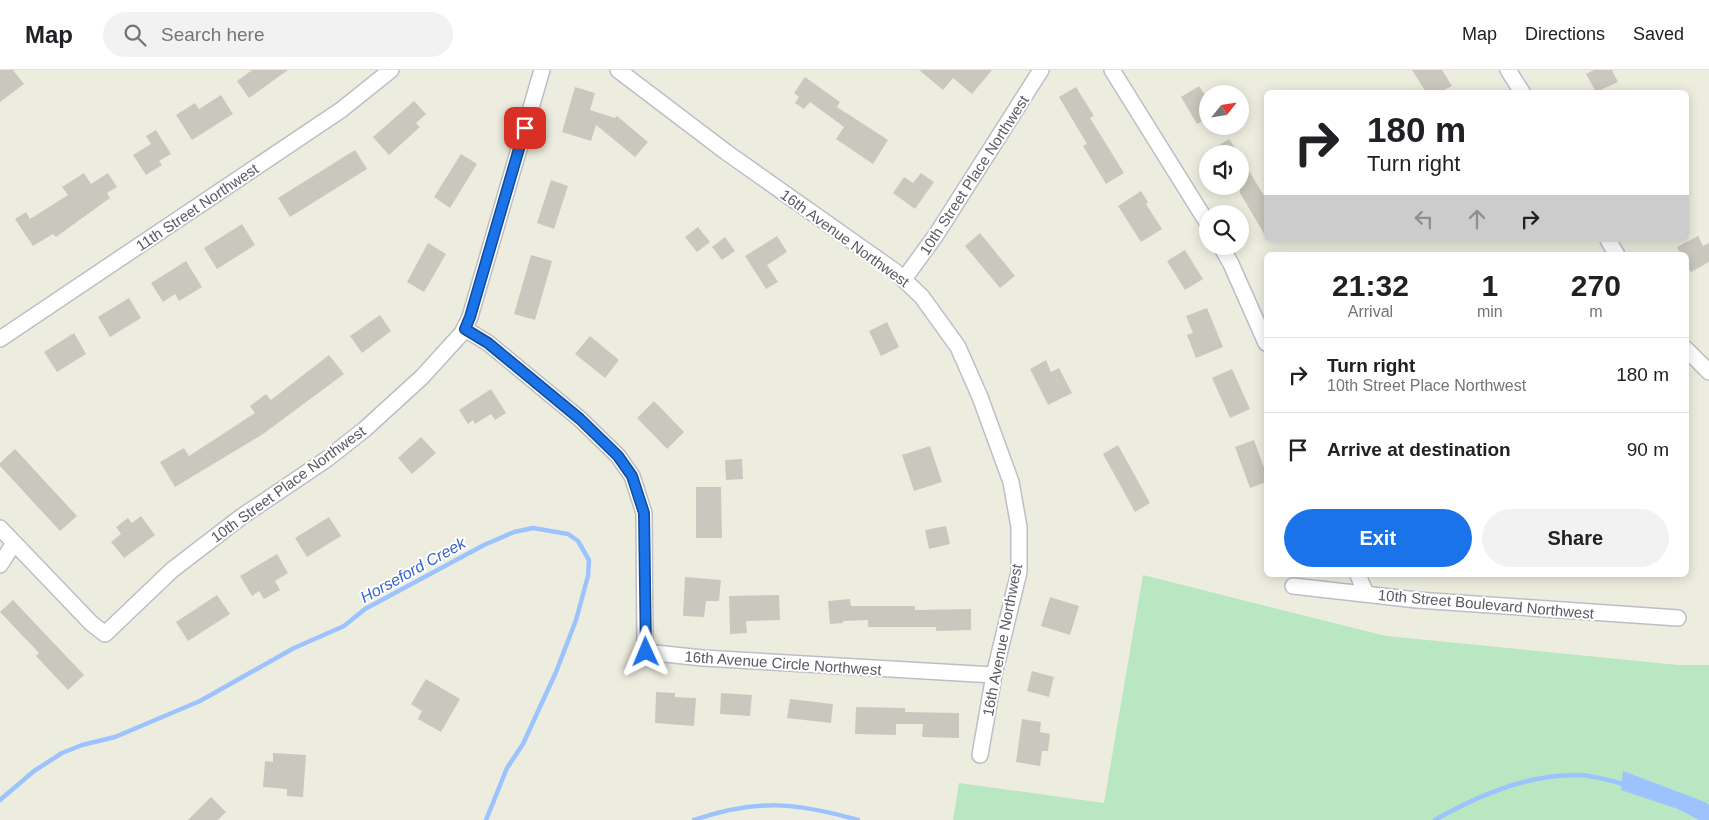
<!DOCTYPE html>
<style>
:root{--surface:#fff;--page:#f2f2f2;--text:#202124;--muted:#757577;--line:#e0e0e0;--accent:#1a73e8}
body{margin:0;font-family:Arial,sans-serif;background:var(--page);color:var(--text);height:100vh;display:flex;flex-direction:column;font-size:19px;white-space:nowrap}
*{box-sizing:border-box;margin:0}
p{font-size:16px;color:var(--muted)}
.icon{flex:none;width:28px;height:28px;fill:none;stroke:currentColor;stroke-width:2;stroke-linecap:round;stroke-linejoin:round}
.map{position:relative;flex:1;overflow:hidden}
.panel{position:absolute;left:1264px;top:182px;width:425px;height:325px;display:flex;flex-direction:column;background:var(--surface);border-radius:8px;box-shadow:0 2px 12px #0003}
.panel>*{flex:none}
.top-card{position:absolute;left:1264px;top:20px;width:425px;height:152px;border-radius:8px;box-shadow:0 2px 12px #0003;background:#fff;color:var(--text);overflow:hidden}
.needle{width:32px;rotate:60deg}
.fabs{position:absolute;left:1199px;top:15px;display:grid;gap:10px}
.fabs a{display:grid;place-items:center;width:50px;height:50px;border-radius:50%;background:var(--surface);box-shadow:0 2px 12px #0003;font-size:25px}
.pin{position:absolute;display:grid;place-items:center;width:42px;height:42px;color:#fff;margin:-21px;border-radius:10px;box-shadow:0 2px 8px #0006}
.me{position:absolute;width:55px;margin:-28px;rotate:359deg;stroke-linejoin:round;filter:drop-shadow(0 0 4px #0008)}
.turn{display:flex;align-items:center;gap:18px;height:105px;padding:0 20px;font-size:22px}
.turn .icon{width:65px;height:65px;stroke-width:2.5}
.turn b{display:block;font-size:35px;line-height:42px}
.lanes{display:flex;align-items:center;height:48px;padding:0 20px;background:#0003;justify-content:center;gap:25px;direction:ltr}
.lanes .off{opacity:.35}
.eta{display:flex;justify-content:space-evenly;align-items:center;height:85px;text-align:center}
.eta b{font-size:30px;font-weight:800;line-height:35px}
.primary-button{display:flex;gap:10px;margin-top:auto;padding:10px 20px}
.primary-button a{flex:1;height:58px;border-radius:30px;background:var(--accent);color:#fff;font-size:20px;font-weight:800;line-height:58px;text-align:center}
.primary-button a+a{background:var(--page);color:var(--text)}
ul{padding:0;list-style:none}
li{display:flex;align-items:center;gap:15px;height:75px;padding:0 20px;border-top:1px solid var(--line)}
li div{flex:1}
li b{display:block;font-size:19px}
li em{font-style:normal}
header{display:flex;align-items:center;gap:30px;box-sizing:border-box;height:70px;padding:0 25px;background:var(--surface);border-bottom:1px solid var(--line)}
header strong{font-size:24px}
nav{display:flex;gap:28px;margin-inline-start:auto;font-size:18px}
.search{width:350px;height:45px;background:var(--page);display:flex;align-items:center;gap:12px;box-sizing:border-box;padding:0 18px;border-radius:28px;color:var(--muted);font-size:19px}
.map>svg:first-child{display:block}
.green{fill:#b9e7c1}
.water{fill:#9dc3ff}
.lines{fill:none;stroke-linecap:round;stroke-linejoin:round}
.stream{stroke:#9dc3ff;stroke-width:4.5}
.building{fill:#cac8be}
.minor-casing{stroke:#bdbec5;stroke-width:18}
.minor{stroke:#fff;stroke-width:15}
.route-casing{stroke:#114b97;stroke-width:12}
.route{stroke:#1a73e8;stroke-width:9}
.labels{text-anchor:middle;dominant-baseline:central;stroke-width:4;stroke-linejoin:round;paint-order:stroke}
.street-label{font-size:15px;fill:#585b62;stroke:#fff}
.water-label{font-size:16px;font-style:italic;fill:#3765cc;stroke:#fff}
</style>
<header>
<strong>Map</strong>
<div class="search"><svg class="icon" aria-label="search" viewBox="0 0 24 24"><circle cx="10" cy="10" r="6"/><path d="M15 15l6 6"/></svg>Search here</div>
<nav><a>Map</a><a>Directions</a><a>Saved</a></nav>
</header>
<div class="map">
<svg width="1709" height="750" viewBox="0 0 1709 750">
<rect width="100%" height="100%" fill="#ededdf"/>
<path class="green" d="M1143 505 1386 566 1679 595H1709V750H953L959 713 1104 733Z"/>
<path class="water" d="M1623 701 1705 732 1709 735V750H1699L1678 739 1621 720Z"/>
<g class="lines">
<path class="stream" d="M0 730 34 701 62 683 82 675 115 667 200 631 294 578 344 556 365 539 484 475 514 462 533 458 568 464 578 471 589 490 588 506 576 550 556 602 523 674 507 698 486 750
M694 750C756 729 795 732 858 750
M1435 750C1477 726 1530 704 1578 705 1592 705 1607 710 1620 713L1626 716"/>
</g>
<path class="building" d="M0 0H13L24 14 0 32Z
M252 0H288L249 28 237 11Z
M919 0H992L972 24 953 8 943 20Z
M1412 0H1442L1452 16 1440 22H1426Z
M1594 0H1612L1618 12 1596 22 1586 4Z
M805 7 840 32 837 37 888 70 873 94 836 69 844 57 810 32 804 39 795 33 799 27 794 23Z
M1199 16 1208 30V48L1197 54 1181 27Z
M575 17 595 23 590 40 615 48 617 46 648 72 635 87 596 55 591 71 562 62Z
M1076 17 1094 46 1090 48 1124 103 1106 114 1083 76 1087 74 1059 27Z
M221 25 233 44 192 70 176 45 195 33 199 39Z
M414 31 426 44 416 53 420 57 389 85 373 67Z
M156 60 171 84 159 91 162 95 146 105 133 85 151 74 146 66Z
M1229 69 1239 84H1204Z
M355 80 367 99 290 147 278 128Z
M461 84 477 94 450 138 434 127Z
M1240 86 1266 129V167L1240 123Z
M84 103 91 114 108 103 117 117 107 123 110 128 56 167 53 164 33 176 15 149 26 142 30 149 68 125 62 117Z
M921 103 934 112 915 139 893 123 904 107 913 113Z
M551 110 568 116 554 159 537 153Z
M1141 121 1148 132 1146 134 1162 159 1141 172 1118 136Z
M242 154 255 175 217 199 204 178Z
M698 157 710 172 697 182 685 167Z
M980 163 1015 206 1000 218 965 176Z
M777 166 787 182 767 195 778 212 766 219 745 186Z
M1698 166 1703 176 1709 173V192L1691 202 1686 194V185H1681L1677 177Z
M725 167 735 181 722 190 712 177Z
M428 173 446 184 424 222 407 212Z
M1185 180 1203 209 1185 220 1167 191Z
M531 185 552 191 535 250 514 244Z
M186 191 202 217 179 231 175 224 163 232 151 213Z
M129 228 141 248 110 267 98 247Z
M1207 238 1223 277 1196 288 1187 265 1193 263 1186 246Z
M380 245 391 261 362 283 350 266Z
M887 252 899 277 881 286 869 261Z
M74 263 86 284 57 302 44 282Z
M590 266 619 290 605 308 575 284Z
M329 285 344 304 263 364 175 417 160 392 184 378 189 386 255 343 250 336 266 324 271 330Z
M1046 290 1051 302 1059 298 1072 323 1048 335 1030 299Z
M1232 299 1250 339 1230 348 1212 308Z
M491 319 506 343 495 350 491 344 475 354 473 350 468 354 459 340Z
M654 331 684 362 667 379 637 348Z
M421 367 436 383 412 404 398 388Z
M1254 370 1266 403V412L1250 418 1235 377Z
M1118 375 1150 433 1135 442 1103 384Z
M930 376 942 412 914 421 902 385Z
M15 379 77 446 60 461 0 396V393Z
M742 389 743 409 726 410 725 390Z
M696 417H721L722 468H696Z
M141 446 155 465 124 488 111 472 121 464 116 457 128 448 132 453Z
M329 447 341 466 307 487 295 468Z
M946 456 950 474 929 479 925 460Z
M277 484 288 503 275 511 280 520 264 529 259 521 252 526 240 506Z
M685 507 721 510 719 531H706L704 547 683 546Z
M217 525 230 544 188 571 176 552Z
M779 525 780 550 746 551 747 563 730 564 729 526Z
M1050 527 1079 536 1070 565 1041 556Z
M850 529 851 536H915V540L971 539V560L936 561V557H868V550L843 551V553L830 554 828 531Z
M13 530 84 605 68 620 36 586 39 583 0 542Z
M1032 601 1054 607 1049 627 1027 621Z
M426 609 460 629 441 662 418 649 422 641 411 634Z
M656 622 675 623V627L696 628 694 656 655 653Z
M721 623 752 625 750 646 720 644Z
M790 629 833 634 831 653 787 648Z
M856 637 905 638V642L959 643V668L922 667 923 654H896V665L855 664Z
M1022 649 1041 652 1040 662 1050 664 1048 681H1042L1040 696 1016 692Z
M273 683 306 685 303 727 287 726V719L263 717 265 691 273 692Z
M211 727 226 742 218 750H188Z"/>
<g class="lines">
<g class="minor-casing">
<path id="minor" d="M618 0 726 82 896 202 922 227 958 277 980 327 1011 412 1019 457V502L994 605 980 685
M1112 0 1208 154
M1508 0 1522 22
M1608 170 1617 185
M1221 176 1231 194 1266 273
M904 209 936 165 1041 0
M465 259 488 273 580 349 618 386 632 406 644 443 645 582 703 588 994 605
M0 269 341 40 391 0
M1686 279 1709 302
M0 458 91 553 105 564 172 500 241 447 327 389 365 359 422 307 462 263 470 247 542 0
M0 495 14 473
M1358 505 1366 524
M1293 516 1417 530 1678 548"/>
</g>
<use href="#minor" class="minor"/>
</g>
<g class="lines">
<g class="route-casing">
<path id="route" d="M525 58 470 247 465 259 488 273 580 349 618 386 632 406 644 443 646 582"/>
</g>
<use href="#route" class="route"/>
</g>
<g class="labels">
<g class="street-label">
<text transform="translate(974 105) rotate(-57)">10th Street Place Northwest</text>
<text transform="translate(197 137) rotate(-34)">11th Street Northwest</text>
<text transform="translate(845 168) rotate(36)">16th Avenue Northwest</text>
<text transform="translate(288 414) rotate(-36)">10th Street Place Northwest</text>
<text transform="translate(1486 534) rotate(5)">10th Street Boulevard Northwest</text>
<text transform="translate(1002 570) rotate(-79)">16th Avenue Northwest</text>
<text transform="translate(783 593) rotate(4)">16th Avenue Circle Northwest</text>
</g>
<g class="water-label">
<text transform="translate(413 500) rotate(-29)">Horseford Creek</text>
</g>
</g>
</svg>
<div class="fabs">
<a><svg class="needle" viewBox="-14 -14 28 28"><path d="M0-13l5 13h-10z" fill="#e53935"/><path d="M0 13l5-13h-10z" fill="#757577"/></svg></a>
<a><svg class="icon" aria-label="sound" viewBox="0 0 24 24"><path d="M4 9h4l5-4v14l-5-4H4zM17 9q2 3 0 6"/></svg></a>
<a><svg class="icon" aria-label="search" viewBox="0 0 24 24"><circle cx="10" cy="10" r="6"/><path d="M15 15l6 6"/></svg></a>
</div>
<div class="pin" style="left:525px;top:58px;background:#d93025"><svg class="icon" aria-label="arrive" viewBox="0 0 24 24"><path d="M6 21V4h12l-3 4 3 4H6"/></svg></div>
<svg class="me" style="left:646px;top:582px" viewBox="-20 -20 40 40"><path d="M0-17L14 15 0 8-14 15z" fill="#1a73e8" stroke="#fff" stroke-width="4"/></svg>
<div class="top-card">
<div class="turn"><svg class="icon" aria-label="right" viewBox="0 0 24 24"><path d="M7 20v-9h11M14 6l5 5-5 5"/></svg><div><b>180 m</b>Turn right</div></div>
<div class="lanes"><svg class="icon off" aria-label="left" viewBox="0 0 24 24"><path d="M17 20v-9H6M10 6l-5 5 5 5"/></svg><svg class="icon off" aria-label="ahead" viewBox="0 0 24 24"><path d="M12 20V5M6 11l6-6 6 6"/></svg><svg class="icon" aria-label="right" viewBox="0 0 24 24"><path d="M7 20v-9h11M14 6l5 5-5 5"/></svg></div>
</div>
<section class="panel">
<div class="eta">
<div><b>21:32</b><p>Arrival</p></div>
<div><b>1</b><p>min</p></div>
<div><b>270</b><p>m</p></div>
</div>
<ul>
<li><svg class="icon" aria-label="right" viewBox="0 0 24 24"><path d="M7 20v-9h11M14 6l5 5-5 5"/></svg><div><b>Turn right</b><p>10th Street Place Northwest</p></div><em>180 m</em></li>
<li><svg class="icon" aria-label="arrive" viewBox="0 0 24 24"><path d="M6 21V4h12l-3 4 3 4H6"/></svg><div><b>Arrive at destination</b></div><em>90 m</em></li>
</ul>
<div class="primary-button"><a>Exit</a><a>Share</a></div>
</section>
</div>
